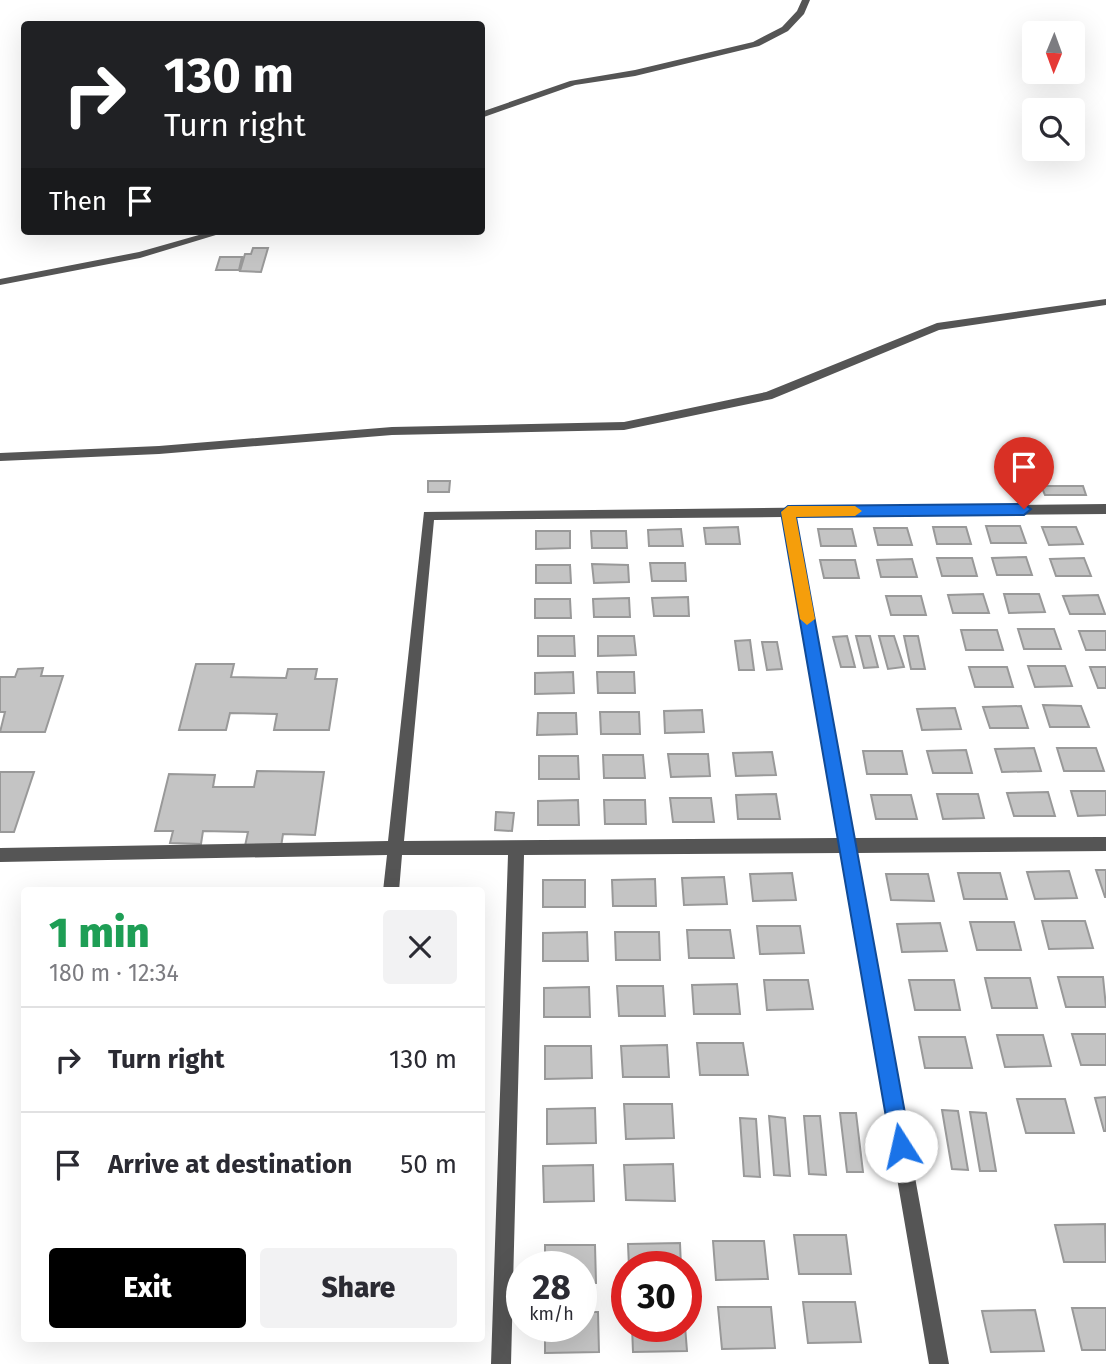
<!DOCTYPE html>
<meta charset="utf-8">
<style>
:root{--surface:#fff;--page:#f2f2f3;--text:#2b2b33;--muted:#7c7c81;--line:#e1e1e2;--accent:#000}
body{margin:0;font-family:"Fira Sans",sans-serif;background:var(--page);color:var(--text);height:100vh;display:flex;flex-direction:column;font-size:26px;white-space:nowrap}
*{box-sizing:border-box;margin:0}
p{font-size:23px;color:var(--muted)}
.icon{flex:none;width:38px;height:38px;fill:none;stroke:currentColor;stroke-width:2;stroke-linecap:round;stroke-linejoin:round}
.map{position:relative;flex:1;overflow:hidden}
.panel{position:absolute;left:21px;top:887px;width:464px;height:455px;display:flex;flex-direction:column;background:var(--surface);border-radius:7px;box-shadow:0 7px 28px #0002}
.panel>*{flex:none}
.guide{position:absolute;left:21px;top:21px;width:464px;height:214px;border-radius:7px;box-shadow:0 7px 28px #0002;background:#202124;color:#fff;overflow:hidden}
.needle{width:46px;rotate:181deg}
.fabs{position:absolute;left:1022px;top:21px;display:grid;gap:14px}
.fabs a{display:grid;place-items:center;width:63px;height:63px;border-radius:7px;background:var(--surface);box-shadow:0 7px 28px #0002;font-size:35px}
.speed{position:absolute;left:506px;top:1251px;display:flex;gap:14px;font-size:35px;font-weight:700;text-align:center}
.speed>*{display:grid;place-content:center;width:91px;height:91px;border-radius:50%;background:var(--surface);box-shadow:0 7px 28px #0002;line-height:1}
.speed small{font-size:18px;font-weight:400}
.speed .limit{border:10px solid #d22;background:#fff;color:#111}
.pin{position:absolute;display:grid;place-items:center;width:60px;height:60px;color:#fff;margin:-72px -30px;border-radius:50% 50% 50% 0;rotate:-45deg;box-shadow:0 0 7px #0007}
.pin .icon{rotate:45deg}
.me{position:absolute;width:77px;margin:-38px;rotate:350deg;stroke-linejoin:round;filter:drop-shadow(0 0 5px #0008)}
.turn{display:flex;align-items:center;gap:24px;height:147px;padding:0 28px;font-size:32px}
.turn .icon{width:91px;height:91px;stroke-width:2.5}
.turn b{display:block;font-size:49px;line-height:60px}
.then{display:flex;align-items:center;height:66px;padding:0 28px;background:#0003;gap:14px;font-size:26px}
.round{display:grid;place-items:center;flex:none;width:74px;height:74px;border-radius:7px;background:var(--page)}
.headline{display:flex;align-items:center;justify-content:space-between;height:119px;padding:0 28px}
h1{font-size:42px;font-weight:800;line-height:52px;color:#1e9e55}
.button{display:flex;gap:14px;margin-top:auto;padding:14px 28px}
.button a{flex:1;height:80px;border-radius:7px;background:var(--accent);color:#fff;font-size:28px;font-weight:800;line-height:80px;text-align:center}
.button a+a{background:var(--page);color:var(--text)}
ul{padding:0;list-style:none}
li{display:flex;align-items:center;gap:21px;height:105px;padding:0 28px;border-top:2px solid var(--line)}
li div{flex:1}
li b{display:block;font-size:26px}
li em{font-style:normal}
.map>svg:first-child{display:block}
.building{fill:#c4c4c4;stroke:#999;stroke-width:2}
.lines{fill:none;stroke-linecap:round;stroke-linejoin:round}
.street{fill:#555;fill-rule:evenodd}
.route{fill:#1a73e8;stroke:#114b97;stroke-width:2}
.slow{fill:#f59e0b}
</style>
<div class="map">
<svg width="1106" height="1364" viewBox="0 0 1106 1364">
<rect width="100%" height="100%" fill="#fff"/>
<path class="building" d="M253 248H268L261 272 240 271 245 254H251Z
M220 257H242L239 270H216Z
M428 481H450L449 492H428Z
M1041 486H1083L1086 495H1045Z
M986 526H1020L1026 543H991Z
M738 527 740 544H706L704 528Z
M933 527H966L971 544H937Z
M1042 527H1076L1083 544 1049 545Z
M874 528H907L912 545H878Z
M681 529 683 546H649L648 530Z
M818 529H852L856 546H821Z
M536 531H570V548L536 549Z
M591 531H626L627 548H592Z
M1026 557 1032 575H997L992 558Z
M937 558H972L977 576H942Z
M1084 558 1091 576H1056L1050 559Z
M912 559 917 577H881L877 560Z
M820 560H855L859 578H824Z
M650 563H685L686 581H652Z
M592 564 628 565 629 582 594 583Z
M536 565H570L571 583H536Z
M983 594 989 613H953L948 595Z
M1004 594H1039L1045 612 1009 613Z
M1098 595 1105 614H1070L1063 596Z
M886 596H921L926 615H891Z
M688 597 689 616H654L652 598Z
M629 598 630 617H594L593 599Z
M535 599H570L571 618H535Z
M1018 629H1054L1061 649H1024Z
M961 630H997L1003 650H966Z
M1079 631H1106V650H1086Z
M538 636H574L575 656H538Z
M598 636H634L636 655 598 656Z
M847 636 855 667H841L833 637Z
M856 636H870L878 667 864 668Z
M879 636H894L904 667 888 669Z
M904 636H918L925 669H911Z
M750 640 754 670H739L735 641Z
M762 642H777L782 669 767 670Z
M196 664H234L231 677 286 678 288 669H317L315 679H337L329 730H274L277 714 230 713 226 730H179Z
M1028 666H1065L1072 686 1035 687Z
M969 667H1007L1013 687H975Z
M1090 667H1106V688H1098Z
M43 668 41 676H63L45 732H0L5 712H0V677H15L18 669Z
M573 672 574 693 535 694V673Z
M597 672H634L635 693H598Z
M1043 705 1081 706 1089 727H1050Z
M1021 706 1028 728H990L983 707Z
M955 708 961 729 922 730 917 709Z
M702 710 704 732 665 733 664 711Z
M600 712H639L640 734H601Z
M538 713H576L577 734 537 735Z
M1034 748 1041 771 1002 772 995 749Z
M1057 748H1096L1104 771H1064Z
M966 750 972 773H933L927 751Z
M863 751H902L907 774H867Z
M772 752 776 775 736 776 733 753Z
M668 754H708L710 776 671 777Z
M603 755H643L645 778H604Z
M539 756H578L579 779H539Z
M257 771 324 772 315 835 283 834 281 847 245 846 248 832 203 831 201 844 170 843 173 831H155L169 774 215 775 213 787H254Z
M0 772H34L14 832H0Z
M1071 791H1106V815L1078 816Z
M1048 792 1055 816H1014L1007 793Z
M776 794 780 819H738L736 795Z
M937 794H978L984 818 943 819Z
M871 795H911L917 819H876Z
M670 798H711L714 822H673Z
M578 800 579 825H538V801Z
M604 800H645L646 824H605Z
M496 812 514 813 512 831 495 830Z
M1096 870H1106V897H1105Z
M1069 871 1077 898 1035 899 1027 872Z
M792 873 796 900 753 901 750 874Z
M958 873H1000L1007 899H964Z
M886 874H928L934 901 891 900Z
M724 877 727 904 684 905 682 878Z
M655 879 656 906H613L612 880Z
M543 880H585V907H543Z
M1042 921H1085L1093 948 1049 949Z
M970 922H1014L1021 950H977Z
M940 923 947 951 902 952 897 924Z
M757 926H800L804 953 760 954Z
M687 930H730L734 958H689Z
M587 932 588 961H543V933Z
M615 932H659L660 960H616Z
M1058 977H1103L1106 1007H1066Z
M985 978H1030L1037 1008H992Z
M764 980H808L813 1009 767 1010Z
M909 980H954L960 1010H915Z
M737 984 740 1014H694L692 985Z
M617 986H663L665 1016H619Z
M589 987 590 1017H544V988Z
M1072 1034H1106V1065H1081Z
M997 1035H1043L1051 1066 1005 1067Z
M919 1037H965L972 1068H925Z
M697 1043H743L748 1075H700Z
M667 1045 669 1077H623L621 1046Z
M545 1046H591L592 1078 545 1079Z
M1106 1097V1131H1104L1095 1098Z
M1017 1099H1065L1074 1133H1026Z
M624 1104H672L674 1138 626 1139Z
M595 1108 596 1143 547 1144V1109Z
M942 1110 958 1111 968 1170 952 1169Z
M970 1112 986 1113 996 1171H980Z
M840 1113H856L863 1172H847Z
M769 1116 785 1118 790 1176 774 1175Z
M804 1116H820L826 1175 809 1174Z
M740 1118 756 1119 760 1177 744 1176Z
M673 1164 675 1201 626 1200 624 1165Z
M593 1165 594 1201 544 1202 543 1166Z
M1105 1224 1106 1262H1064L1055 1225Z
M794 1235H846L851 1274H799Z
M713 1241H764L768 1279 716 1280Z
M680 1243 681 1267H629L628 1244Z
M545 1245H595L596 1283H581V1267H545Z
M803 1302H855L861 1342 808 1343Z
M718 1307H771L775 1348 722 1349Z
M1072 1308H1106V1350H1082Z
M1035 1310 1044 1351 991 1352 982 1311Z
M581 1312H598L599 1352 545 1353V1326H581Z
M632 1326H685L687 1351 633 1352Z"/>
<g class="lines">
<path class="street" d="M802 0H810L804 14 788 31 759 46 635 76 575 85 481 118V112L570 81 635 70 753 42 782 27 797 11Z
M213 231H229L140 258 0 285V279L139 252Z
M1106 299V305L939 330 772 399 624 430 392 435 159 454 0 461V453L159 446 392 427 624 422 766 392 937 323Z
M1106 504V514L795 517 854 838 1106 837V851L856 853 949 1364H929L841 853 524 855 511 1364H491L508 855H402L399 891H383L387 855 0 862V848L388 841 424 512ZM783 517 838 838 404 841 434 520Z"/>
</g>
<path class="route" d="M1024 504 1031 509 1024 515 796 517 911 1146 908 1153 901 1156 894 1153 891 1146 781 512 788 506Z"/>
<path class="slow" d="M788 506H855L862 511 855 516 796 517 815 619 807 625 800 619 781 512Z"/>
</svg>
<div class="fabs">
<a><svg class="needle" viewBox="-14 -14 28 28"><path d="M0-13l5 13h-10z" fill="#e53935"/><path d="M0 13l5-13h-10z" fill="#7c7c81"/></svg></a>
<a><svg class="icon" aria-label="search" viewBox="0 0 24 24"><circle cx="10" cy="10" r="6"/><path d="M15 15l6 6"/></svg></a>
</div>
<div class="speed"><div>28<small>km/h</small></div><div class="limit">30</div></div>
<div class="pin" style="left:1024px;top:509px;background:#d93025"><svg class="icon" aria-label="arrive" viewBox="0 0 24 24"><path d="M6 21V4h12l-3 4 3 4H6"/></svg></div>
<svg class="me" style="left:901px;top:1146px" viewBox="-20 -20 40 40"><circle r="19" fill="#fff"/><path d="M0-13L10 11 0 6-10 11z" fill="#1a73e8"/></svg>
<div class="guide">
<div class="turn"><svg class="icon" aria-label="right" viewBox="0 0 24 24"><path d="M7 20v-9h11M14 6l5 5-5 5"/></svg><div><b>130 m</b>Turn right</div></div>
<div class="then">Then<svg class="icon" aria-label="arrive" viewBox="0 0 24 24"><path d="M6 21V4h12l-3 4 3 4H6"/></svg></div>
</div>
<section class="panel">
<div class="headline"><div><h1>1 min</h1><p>180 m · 12:34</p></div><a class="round"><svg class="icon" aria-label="close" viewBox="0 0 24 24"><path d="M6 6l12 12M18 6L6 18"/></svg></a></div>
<ul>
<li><svg class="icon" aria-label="right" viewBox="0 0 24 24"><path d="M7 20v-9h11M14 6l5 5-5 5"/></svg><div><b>Turn right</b></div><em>130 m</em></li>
<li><svg class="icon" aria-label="arrive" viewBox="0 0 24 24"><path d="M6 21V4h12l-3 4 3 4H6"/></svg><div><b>Arrive at destination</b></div><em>50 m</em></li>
</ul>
<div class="button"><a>Exit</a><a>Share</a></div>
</section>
</div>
